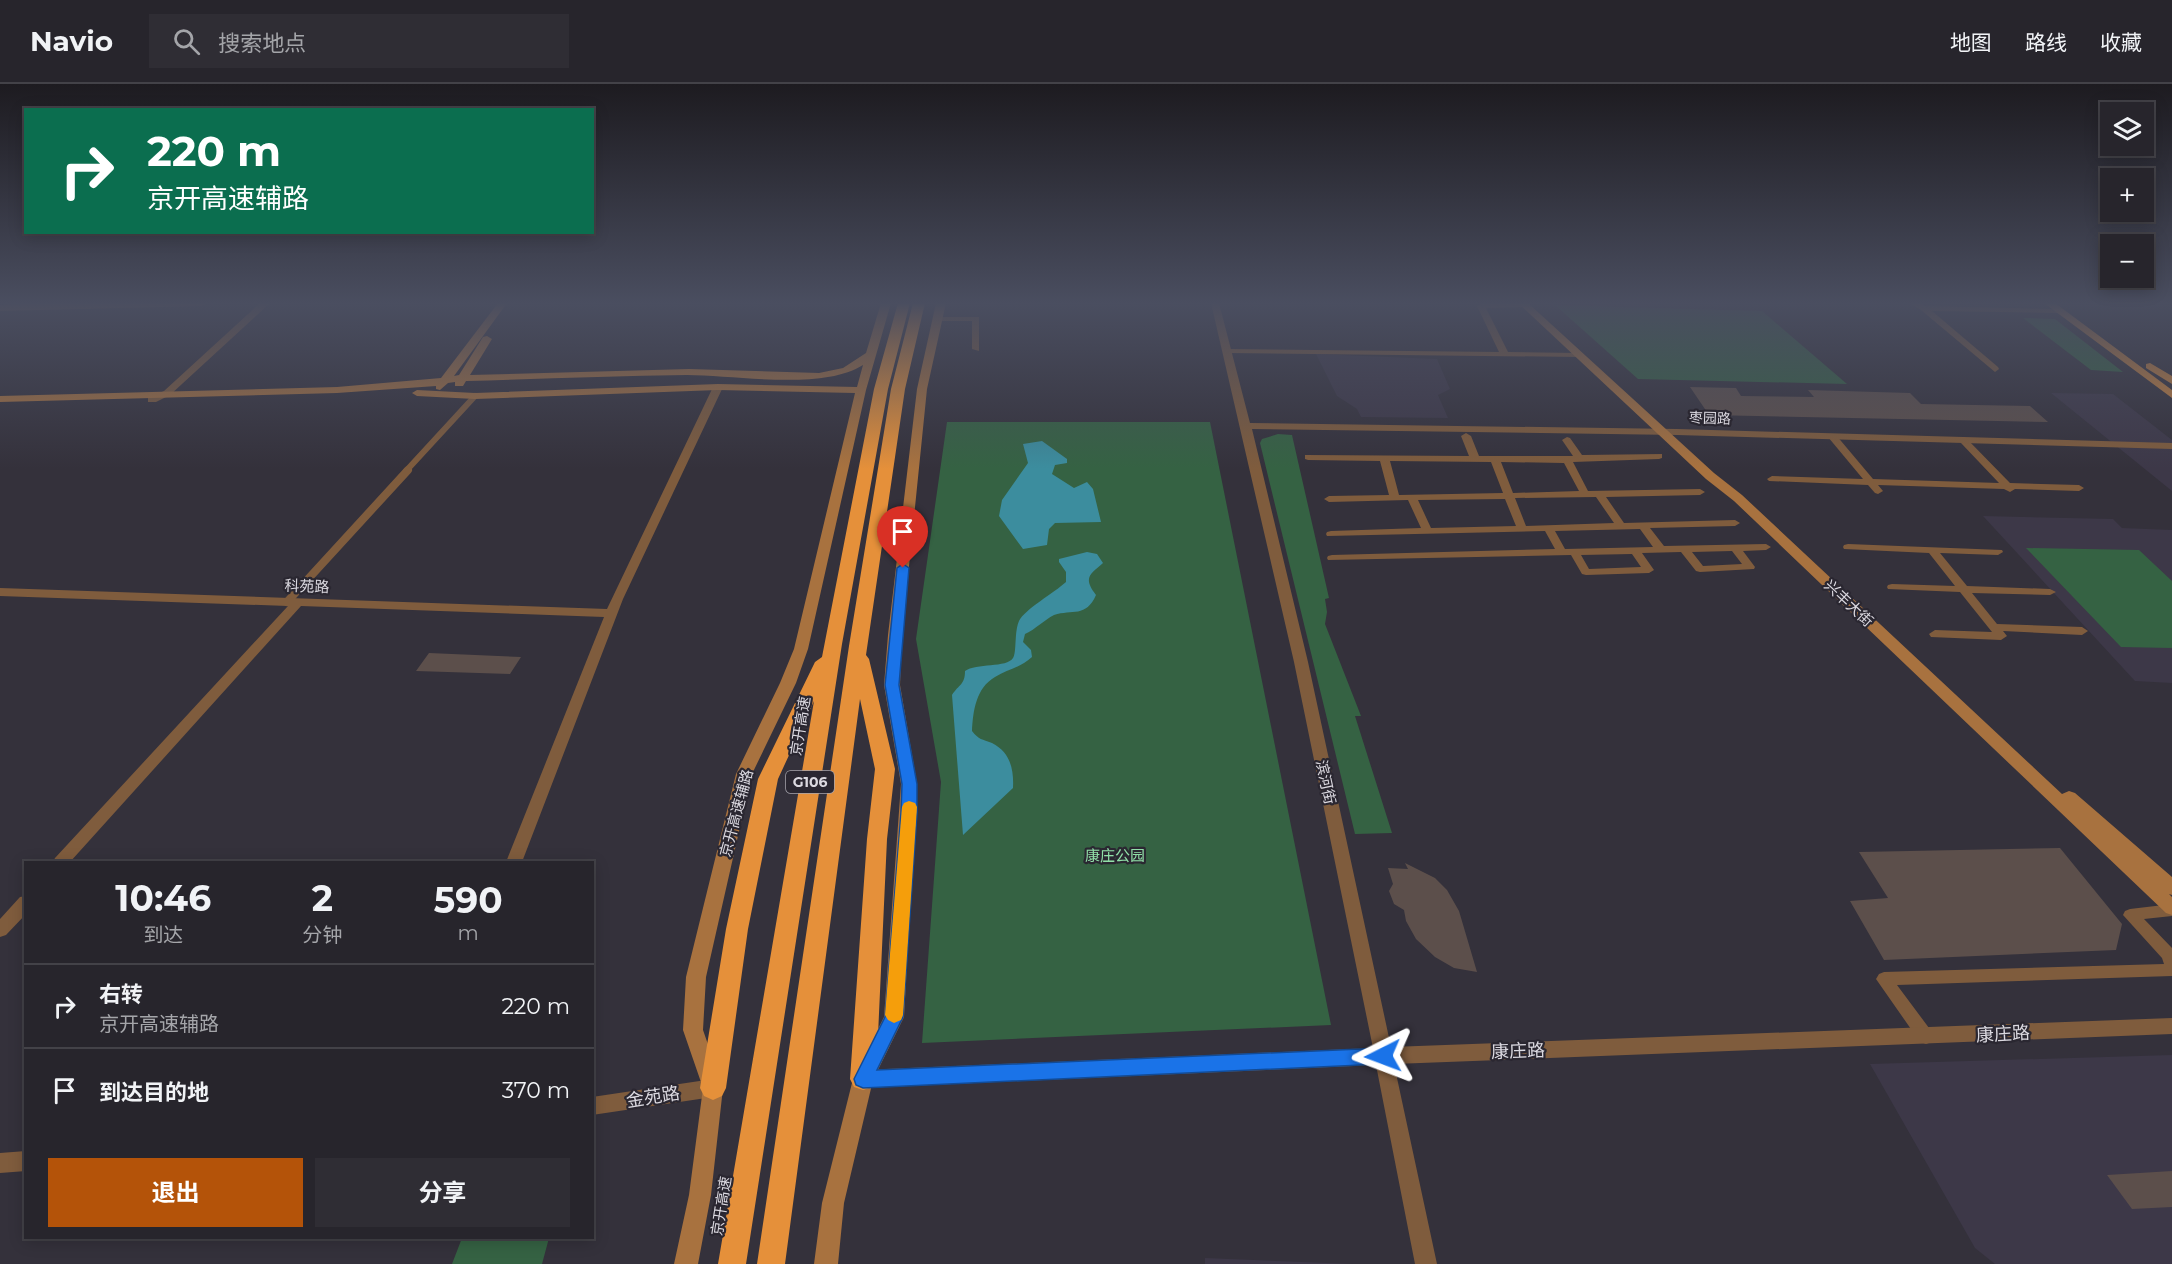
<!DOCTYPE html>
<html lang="zh">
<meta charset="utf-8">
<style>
:root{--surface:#27252c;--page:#2f2d34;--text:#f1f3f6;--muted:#a4a5a9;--line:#434248;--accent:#b45309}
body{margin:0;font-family:Montserrat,"Noto Sans SC",sans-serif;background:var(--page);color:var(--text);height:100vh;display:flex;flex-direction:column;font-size:22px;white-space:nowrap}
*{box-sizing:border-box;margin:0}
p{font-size:20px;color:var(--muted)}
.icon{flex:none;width:33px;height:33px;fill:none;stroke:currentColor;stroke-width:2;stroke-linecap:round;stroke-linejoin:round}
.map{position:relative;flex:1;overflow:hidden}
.sheet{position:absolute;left:24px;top:777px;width:570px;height:378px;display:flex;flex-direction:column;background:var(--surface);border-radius:0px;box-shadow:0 3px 15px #0003,0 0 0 2px var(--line)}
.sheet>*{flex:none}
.top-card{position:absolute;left:24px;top:24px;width:570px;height:126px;border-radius:0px;box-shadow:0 3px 15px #0003,0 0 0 2px var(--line);background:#0b6e4f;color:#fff;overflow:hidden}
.tools{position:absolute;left:2100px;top:18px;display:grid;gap:12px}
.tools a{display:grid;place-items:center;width:54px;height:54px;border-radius:0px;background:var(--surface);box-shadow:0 3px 15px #0003,0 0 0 2px var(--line);font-size:30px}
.pin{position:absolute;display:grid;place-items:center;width:51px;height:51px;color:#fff;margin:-62px -26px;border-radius:50% 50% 50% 0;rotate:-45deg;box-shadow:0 0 6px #0007}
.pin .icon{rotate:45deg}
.me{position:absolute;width:66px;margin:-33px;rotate:267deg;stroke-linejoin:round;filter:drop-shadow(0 0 4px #0008)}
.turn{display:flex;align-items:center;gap:21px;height:126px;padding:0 24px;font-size:27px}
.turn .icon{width:78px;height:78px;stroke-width:2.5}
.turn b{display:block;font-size:42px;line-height:51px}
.eta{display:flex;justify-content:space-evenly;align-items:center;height:102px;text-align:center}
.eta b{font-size:36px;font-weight:700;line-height:42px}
.button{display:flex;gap:12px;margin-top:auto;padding:12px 24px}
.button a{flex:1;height:69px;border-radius:0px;background:var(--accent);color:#fff;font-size:24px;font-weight:700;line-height:69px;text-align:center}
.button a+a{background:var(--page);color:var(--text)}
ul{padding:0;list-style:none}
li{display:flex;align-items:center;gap:18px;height:84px;padding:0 24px;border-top:2px solid var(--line)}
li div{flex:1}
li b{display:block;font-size:22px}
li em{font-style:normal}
header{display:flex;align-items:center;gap:36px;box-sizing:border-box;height:84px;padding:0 30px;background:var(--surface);border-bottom:2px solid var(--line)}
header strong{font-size:28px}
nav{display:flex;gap:33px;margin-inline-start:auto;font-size:21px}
.search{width:420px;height:54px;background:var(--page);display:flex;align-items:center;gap:15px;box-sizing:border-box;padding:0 21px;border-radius:0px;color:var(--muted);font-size:22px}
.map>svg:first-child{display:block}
.built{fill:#3d3848}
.green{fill:#356243}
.water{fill:#3c8d9e}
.building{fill:#5c4f4b}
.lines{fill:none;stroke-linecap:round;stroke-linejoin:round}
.pedestrian-far1{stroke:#7f5c3d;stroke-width:6}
.pedestrian{stroke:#7f5c3d;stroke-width:8}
.minor{fill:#7f5c3d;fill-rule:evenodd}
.tertiary{fill:#7f5c3d;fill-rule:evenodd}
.secondary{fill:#a8723f;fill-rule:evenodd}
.primary{fill:#c8823d;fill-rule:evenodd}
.motorway{fill:#e5903a;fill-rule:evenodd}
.route{fill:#1a73e8;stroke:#114b97;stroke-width:1.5}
.slow{fill:#f59e0b}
.labels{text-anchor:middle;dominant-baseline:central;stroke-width:4.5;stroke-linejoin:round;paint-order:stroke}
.far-street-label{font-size:14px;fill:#dbd9e0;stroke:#2a2731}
.shield{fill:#2a2731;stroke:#a6a4ac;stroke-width:1.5}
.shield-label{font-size:14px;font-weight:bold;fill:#dbd9e0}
.street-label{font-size:15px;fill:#dbd9e0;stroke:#2a2731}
.park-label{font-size:15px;fill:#91e0a8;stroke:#2a2731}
.near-street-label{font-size:18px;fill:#dbd9e0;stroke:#2a2731}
</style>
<header>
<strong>Navio</strong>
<div class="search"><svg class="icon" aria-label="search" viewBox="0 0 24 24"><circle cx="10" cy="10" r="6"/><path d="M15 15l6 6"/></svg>搜索地点</div>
<nav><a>地图</a><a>路线</a><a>收藏</a></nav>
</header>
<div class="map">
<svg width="2172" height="1180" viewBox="0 0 2172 1180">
<rect width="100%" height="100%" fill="#34313b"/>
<path class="built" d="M1316 270 1437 275 1450 305 1438 311 1448 334 1361 333 1357 325 1337 312Z
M2051 309 2113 310 2172 356V407Z
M1983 432 2113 435 2122 444 2172 446V599L2135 597Z
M2172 971V1180H1995L1975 1164 1870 980Z
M1205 1174 1353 1180H1205Z"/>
<path class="green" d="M1555 221 1762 227 1847 300 1638 295Z
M2023 234 2055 235 2123 288 2091 286Z
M947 338H1210L1331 941 922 959 941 698 916 555Z
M1278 350 1292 351 1329 514 1325 515 1327 528 1325 540 1361 632H1355L1392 749 1355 750 1260 359 1262 355Z
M2026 464 2139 466 2172 497V564L2121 563Z
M462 1154H549L542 1180H452Z"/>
<path class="water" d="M1042 357 1067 375V379L1055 381 1052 390 1074 404 1087 398 1093 405 1101 438 1055 439 1049 445 1047 461 1023 465 999 432 1002 416 1028 379 1023 360Z
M1087 468 1097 470 1103 479C1091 490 1082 493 1096 511 1086 534 1072 525 1054 531 1044 536 1036 545 1025 550L1023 558 1031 566 1032 573C1020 584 1008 585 995 593 976 604 973 627 972 647 979 656 982 655 992 659 1010 668 1014 685 1013 704L963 751 952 611C959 600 965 601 965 587 976 579 1007 584 1013 574 1017 568 1014 548 1019 537 1025 525 1054 509 1066 498V488L1059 478V475Z"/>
<path class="building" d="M1690 303 1736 304 1741 312 1814 313 1808 306 1910 309 1921 320 2030 322 2048 338 1709 331Z
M429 569 521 573 510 590 416 587Z
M2060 764 2122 840 2116 866 1884 876 1850 817 1888 814 1859 768Z
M1405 779 1435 794 1447 806 1459 827 1477 888 1454 884 1435 873 1416 855 1406 837 1404 826 1394 820 1389 807 1393 800 1388 784 1408 785Z
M2172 1087V1123L2132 1125 2107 1091Z"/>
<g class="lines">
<path class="pedestrian-far1" d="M406 387 475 312"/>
<path class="pedestrian" d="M287 518 408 386"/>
<path class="minor" d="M1526 219V223H1523L1486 224 1508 268 1578 269 1582 271 1581 273 1227 269 1223 267 1227 265 1499 268 1477 222 1481 220Z
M1910 219H1921L1925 222 2058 225 2062 227 2058 229 1932 227 1998 283 1999 285 1995 288 1921 226Z
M935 233H979V267L972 265V237H935Z
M1466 349 1471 352 1479 372H1573L1562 356 1567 353 1570 354 1582 371 1662 370V374L1659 375 1573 378 1588 407 1700 405 1705 408 1700 411 1606 413 1624 439 1735 436 1740 439 1735 442 1650 444 1664 462 1766 460 1771 463 1766 466 1743 467 1755 483 1754 485 1700 488 1696 487 1681 468 1642 469 1654 486 1649 489 1586 491 1582 490 1571 471 1328 476 1327 474 1328 472 1332 471 1555 465 1545 447 1327 452 1326 450 1327 448 1331 447 1421 444 1408 416 1329 418 1324 415 1329 412 1389 411 1380 377 1308 376 1305 375V371L1469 372 1461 352ZM1390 377 1491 378 1503 409 1399 411ZM1501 378 1564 379 1579 407 1513 409ZM1596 413 1614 439 1526 442 1515 414ZM1505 415 1516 442 1431 444 1418 416ZM1640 445 1653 463 1565 465 1555 447ZM1732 467 1742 480 1703 482 1692 468ZM1632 470 1641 483 1589 485 1581 471Z
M1833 350 1836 351 1873 395 1999 399 1961 359 1959 357 1964 354 1967 355 2010 399 2079 401 2084 404 2079 407 2015 405 2010 408 2004 405 1878 401 1883 407 1878 410 1875 409 1868 401 1769 397 1767 395 1772 392 1863 395 1828 353Z
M1848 460 2002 466 2003 468 1998 471 1940 469 1967 502 2050 505 2056 508 2050 511 1972 509 1997 540 2082 543 2088 547 2082 551 2003 547 2007 552 2001 556 1931 553 1929 550 1935 546 1992 548 1960 508 1888 505 1887 503 1888 501 1892 500 1955 502 1929 469 1844 465 1843 463 1844 461Z
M2172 820V832L2144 835 2172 864V892L1897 901 1932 948 1934 953 1932 958 1926 960 1920 958 1876 895 1879 890 1884 888 2164 880 2162 874 2123 831 2125 827 2130 825Z"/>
<path class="tertiary" d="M77 219H206L202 222 0 227V221Z
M260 219H270L170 311 156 318H148V314L164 307Z
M1211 219H1219L1250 339 1677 345 2172 359V365L1677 351 1252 345 1308 578 1391 963 2172 934V950L1394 980 1437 1180H1415L1376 981 863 1004 856 1001 854 995 856 989 863 986 1373 964 1294 578Z
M718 300 723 303 623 515 522 778H506L604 533 301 522 70 778H53L55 774 288 522 0 512V504L607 525 713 303Z
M26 812V830L6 851 0 853V835L20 813Z
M713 995 720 998 722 1004 720 1010 713 1013 592 1031V1013Z
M26 1067V1087L0 1089V1069Z"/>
<path class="secondary" d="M498 219H507L454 292 459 291 483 253 487 252 492 255 470 291 689 285 819 289 843 284 866 269 881 219H891L866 306 808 565 796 599 752 690 706 893 703 946 723 1004 711 1111 698 1180H674L689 1111 703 1004 683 946 686 893 736 690 780 599 794 565 855 309 718 306 475 315 417 312 412 309 417 306 475 309 718 300 857 303 863 281C822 307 736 291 687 291 613 292 540 295 466 297L463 302H455V298L448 299 440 306 436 305V302L337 309 0 318V312L337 303 441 294Z
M936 219H946L927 305 902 551 900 601 917 700 904 933 873 996 844 1119 838 1180H814L822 1119 853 995 884 933 901 700 884 601 888 551 917 305Z
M1518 219H1528L1714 389 1742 411 2062 710 2069 707 2075 709 2172 793V811L2169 810 2172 813V831L2166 829 1734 417 1706 395Z"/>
<path class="primary" d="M2044 219H2055L2172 306V314Z
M2150 279 2172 292V300L2146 284V280Z"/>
<path class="motorway" d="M898 219H910L888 305 842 560 746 1180H718L814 617 778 695 748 845 726 1004 722 1012 713 1016 704 1012 700 1004 726 845 758 695 815 578 822 573 874 305Z
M913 219H925L905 305 866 571 869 575 895 685 887 755 876 995 872 1003 863 1006 854 1003 850 995 867 755 875 685 860 615 785 1180H757L849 562 891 305Z"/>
</g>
<linearGradient id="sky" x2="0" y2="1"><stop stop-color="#1d1b20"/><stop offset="0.57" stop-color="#4a4e60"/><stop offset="1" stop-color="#4a4e60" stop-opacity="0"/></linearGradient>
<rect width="2172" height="385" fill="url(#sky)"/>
<path class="route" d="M903 480 909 484 899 601 917 700V729L903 933 877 986 1383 964 1389 966 1392 972 1389 978 1383 980 863 1004 856 1001 854 995 885 933 901 729 902 700 885 601 897 484Z"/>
<path class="slow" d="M909 717 915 719 917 723 903 931 901 936 894 939 888 936 885 931 902 723 904 719Z"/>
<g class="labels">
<g class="far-street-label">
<text transform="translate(1710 334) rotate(2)">枣园路</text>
</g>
<rect class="shield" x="786" y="687" width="48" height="22" rx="4.5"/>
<g class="shield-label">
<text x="810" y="698">G106</text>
</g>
<g class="street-label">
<text transform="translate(307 502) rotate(2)">科苑路</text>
<text transform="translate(1849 519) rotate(43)">兴丰大街</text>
<text transform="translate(800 642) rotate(-81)">京开高速</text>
<text transform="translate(1326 698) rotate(78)">滨河街</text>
<text transform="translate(736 729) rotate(-75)">京开高速辅路</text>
<text transform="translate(721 1122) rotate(-81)">京开高速</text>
</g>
<g class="park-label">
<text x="1115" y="771">康庄公园</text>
</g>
<g class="near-street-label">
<text transform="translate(2003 950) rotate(-3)">康庄路</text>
<text transform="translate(1518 967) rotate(-2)">康庄路</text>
<text transform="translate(653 1013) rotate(-9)">金苑路</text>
</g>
</g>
</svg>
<div class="tools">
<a><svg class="icon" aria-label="layers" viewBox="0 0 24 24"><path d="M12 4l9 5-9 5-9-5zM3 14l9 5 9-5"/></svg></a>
<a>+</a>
<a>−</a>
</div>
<div class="pin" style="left:903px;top:484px;background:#d93025"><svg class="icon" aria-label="arrive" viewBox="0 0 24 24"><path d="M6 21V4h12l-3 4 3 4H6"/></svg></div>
<svg class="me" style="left:1383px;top:972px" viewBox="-20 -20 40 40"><path d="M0-17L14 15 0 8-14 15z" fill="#1a73e8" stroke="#fff" stroke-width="4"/></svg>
<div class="top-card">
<div class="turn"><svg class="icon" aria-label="right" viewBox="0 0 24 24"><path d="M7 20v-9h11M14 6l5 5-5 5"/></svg><div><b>220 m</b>京开高速辅路</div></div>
</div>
<section class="sheet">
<div class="eta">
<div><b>10:46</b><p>到达</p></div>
<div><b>2</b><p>分钟</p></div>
<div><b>590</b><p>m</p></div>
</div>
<ul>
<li><svg class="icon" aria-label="right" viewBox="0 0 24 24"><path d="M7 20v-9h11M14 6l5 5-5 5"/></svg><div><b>右转</b><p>京开高速辅路</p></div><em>220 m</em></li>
<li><svg class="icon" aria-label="arrive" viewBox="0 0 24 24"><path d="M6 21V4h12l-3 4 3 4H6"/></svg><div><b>到达目的地</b></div><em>370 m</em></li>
</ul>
<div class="button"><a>退出</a><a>分享</a></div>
</section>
</div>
